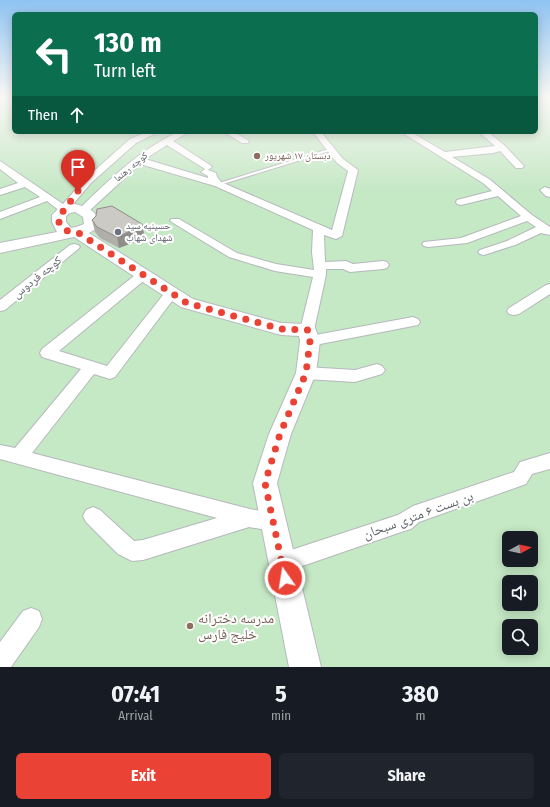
<!DOCTYPE html>
<meta charset="utf-8">
<style>
:root{--surface:#171b24;--page:#20242c;--text:#f1f3f6;--muted:#9ea1a6;--accent:#ea4335}
body{margin:0;font-family:"Fira Sans Condensed","Noto Naskh Arabic",sans-serif;background:var(--page);color:var(--text);height:100vh;display:flex;flex-direction:column;font-size:15px;white-space:nowrap}
*{box-sizing:border-box;margin:0}
p{font-size:13px;color:var(--muted)}
.icon{flex:none;width:22px;height:22px;fill:none;stroke:currentColor;stroke-width:2;stroke-linecap:round;stroke-linejoin:round}
.map{position:relative;height:667px;overflow:hidden}
.panel{display:flex;flex-direction:column;background:var(--surface);flex:1}
.panel>*{flex:none}
.guide{position:absolute;left:12px;top:12px;width:526px;height:122px;border-radius:6px;box-shadow:0 2px 10px #0003;background:#0b6e4f;color:#fff;overflow:hidden}
.needle{width:26px;rotate:82deg}
.fabs{position:absolute;left:502px;top:531px;display:grid;gap:8px}
.fabs a{display:grid;place-items:center;width:36px;height:36px;border-radius:6px;background:var(--surface);box-shadow:0 2px 10px #0003;font-size:20px}
.pin{position:absolute;display:grid;place-items:center;width:34px;height:34px;color:#fff;margin:-41px -17px;border-radius:50% 50% 50% 0;rotate:-45deg;box-shadow:0 0 4px #0007}
.pin .icon{rotate:45deg}
.me{position:absolute;width:44px;margin:-22px;rotate:347deg;stroke-linejoin:round;filter:drop-shadow(0 0 3px #0008)}
.turn{display:flex;align-items:center;gap:14px;height:84px;padding:0 16px;font-size:18px}
.turn .icon{width:52px;height:52px;stroke-width:2.5}
.turn b{display:block;font-size:28px;line-height:34px}
.then{display:flex;align-items:center;height:38px;padding:0 16px;background:#0003;gap:8px;font-size:15px}
.eta{display:flex;justify-content:space-evenly;align-items:center;height:68px;text-align:center}
.eta b{font-size:24px;font-weight:700;line-height:28px}
.cta{display:flex;gap:8px;margin-top:auto;padding:8px 16px}
.cta a{flex:1;height:46px;border-radius:6px;background:var(--accent);color:#fff;font-size:16px;font-weight:700;line-height:46px;text-align:center}
.cta a+a{background:var(--page);color:var(--text)}
.map>svg:first-child{display:block}
.green{fill:#c5e8c5;fill-rule:evenodd}
.lines{fill:none;stroke-linecap:round;stroke-linejoin:round}
.lane-casing{stroke:#b5b8bc;stroke-width:2}
.street-casing{stroke:#b5b8bc;stroke-width:2}
.secondary-casing{stroke:#b6babf;stroke-width:2}
.lane{fill:#fff;fill-rule:evenodd}
.street{fill:#fff;fill-rule:evenodd}
.secondary{fill:#fff;fill-rule:evenodd}
.wall{fill:#afaea9}
.shaded-wall{fill:#8f8d8a}
.building{fill:#cccac5;stroke:#8f8d8a}
.route{stroke:#ea4335;stroke-width:7;stroke-dasharray:0 12.6}
.education-dot{fill:#8d6e63;stroke:#fff;stroke-width:1.5}
.worship-dot{fill:#6b7280;stroke:#fff;stroke-width:1.5}
.labels{text-anchor:middle;dominant-baseline:central;stroke-width:4;stroke-linejoin:round;paint-order:stroke}
.far-education-label{font-size:10px;fill:#785e54;stroke:#fff;text-anchor:start}
.far-street-label{font-size:10px;fill:#5f6368;stroke:#fff}
.far-worship-label{font-size:10px;fill:#5b616d;stroke:#fff;text-anchor:start}
.street-label{font-size:12px;fill:#5f6368;stroke:#fff}
.near-street-label{font-size:14px;fill:#5f6368;stroke:#fff}
.near-education-label{font-size:14px;fill:#785e54;stroke:#fff;text-anchor:start}
</style>
<div class="map">
<svg width="550" height="667" viewBox="0 0 550 667">
<rect width="100%" height="100%" fill="#f1efe8"/>
<path class="green" d="M0 98H14V132H536V98H550V667H0ZM509 538H531V560H509ZM509 582H531V604H509ZM509 626H531V648H509Z"/>
<g class="lines">
<g class="lane-casing">
<path id="lane" d="M329 149 333 150 220 185 216 184Z"/>
</g>
<g class="street-casing">
<path id="street" d="M147 132H158L136 143 91 183 74 203 69 212H61L47 201 0 219V212L40 197 25 187 0 195V189L18 183 0 169V161L63 204 85 179 130 139Z
M178 132H189L173 141 210 165 212 167 208 170 216 173 217 177 221 182 332 230 348 171 337 163 313 132H321L343 159 358 170 342 236 336 239 324 235 325 262 346 261 353 264 383 261 387 262 389 265 387 268 383 269 350 272 343 269H326V275L314 330 312 333 307 335 302 333 300 330 313 277 275 271 229 257 170 221 171 219H179L237 253 276 264 314 270 312 252 313 230 215 186 140 164 88 212H80L79 210 80 208C111 178 140 150 178 132ZM167 145 205 169 201 172 208 176V178L145 159Z
M224 132H234L249 141 248 143H242Z
M401 132H411L445 152 495 146 479 132H488L504 145 522 164 524 166 522 168H516L500 151 493 153 452 157 489 179 532 215 550 227V235L541 233 515 245 484 255 480 254 478 252 480 250 507 241 536 227 527 221 467 243 428 247 424 246 422 244 424 242 461 238 521 216 498 196 461 205 457 204 456 202 457 200 492 191 483 183Z
M545 187 550 189V197L546 196 540 190Z
M74 244 78 245 80 247 78 249 5 310 0 311V300L70 245Z
M143 271 147 272 149 275 147 278 59 351 107 366 167 290H177L178 293 115 377 110 379 94 374 32 453 250 509 280 515 283 522 280 529 273 531 249 527 143 560 132 561 118 554 86 522 83 516 86 510 93 507 100 510 134 541 143 540 217 518 0 459V445L15 448 81 369 42 357 40 353 42 349 139 272Z
M550 284V294L519 314 514 315 509 314 507 311 509 308 546 285Z
M413 317 418 319 420 322 418 325 310 346 305 344 303 341 305 338 310 336Z
M377 364 382 366 385 370 382 374 355 382 306 379 301 377 298 373 301 369 306 367 355 370Z
M550 453V469L532 474 526 484 419 522 411 529 404 531 282 573 275 570 272 563 275 556 282 553 398 515 413 506 514 472 520 462Z
M31 608 39 611 42 619 39 627 11 667H0V642L23 611Z"/>
</g>
<g class="secondary-casing">
<path id="secondary" d="M75 204C87 207 100 211 98 226L96 229 89 233 193 299 281 323 307 324 314 325 320 341 316 373 291 434 277 483 321 667H289L253 483 269 434 296 373 300 341 299 336 281 335 181 307 74 237 0 253V243L57 232 52 222V215L60 207ZM75 212 83 217 84 224 76 227 71 228 66 222V216L70 213Z"/>
</g>
<use href="#lane" class="lane"/>
<use href="#street" class="street"/>
<use href="#secondary" class="secondary"/>
</g>
<path class="wall" d="M92 220 145 235V238L119 248 100 238 95 232Z"/>
<path class="shaded-wall" d="M142 224 145 238 119 248 117 237Z"/>
<path class="building" d="M112 206 142 224V226L117 237 97 227 92 220 96 216 97 209Z"/>
<linearGradient id="sky" x2="0" y2="1"><stop stop-color="#8fc3f1"/><stop offset="0.51" stop-color="#f9f8f5"/><stop offset="1" stop-color="#f9f8f5" stop-opacity="0"/></linearGradient>
<rect width="550" height="191" fill="url(#sky)"/>
<g class="lines">
<path class="route" d="M78 191C71 199 67 209 59 215 57 228 65 232 77 232L187 303 281 329 308 330 310 341 306 373 280 434 265 483 285 578"/>
</g>
<g class="education-dot">
<circle cx="257" cy="156" r="4"/>
<circle cx="190" cy="626" r="4"/>
</g>
<circle class="worship-dot" cx="118" cy="232" r="4"/>
<g class="labels">
<g class="far-education-label">
<text x="265" y="156">دبستان ۱۷ شهریور</text>
</g>
<g class="far-street-label">
<text transform="translate(131 167) rotate(-40)">کوچه رهنما</text>
</g>
<g class="far-worship-label">
<text x="126" y="226">حسینیه سید<tspan x="126" dy="12">شهدای شهاب</tspan></text>
</g>
<g class="street-label">
<text transform="translate(37 277) rotate(-39)">کوچه فردوس</text>
</g>
<g class="near-street-label">
<text transform="translate(418 515) rotate(-20)">بن بست ۶ متری سبحان</text>
</g>
<g class="near-education-label">
<text x="198" y="618">مدرسه دخترانه<tspan x="198" dy="16">خلیج فارس</tspan></text>
</g>
</g>
</svg>
<div class="fabs">
<a><svg class="needle" viewBox="-14 -14 28 28"><path d="M0-13l5 13h-10z" fill="#e53935"/><path d="M0 13l5-13h-10z" fill="#9ea1a6"/></svg></a>
<a><svg class="icon" aria-label="sound" viewBox="0 0 24 24"><path d="M4 9h4l5-4v14l-5-4H4zM17 9q2 3 0 6"/></svg></a>
<a><svg class="icon" aria-label="search" viewBox="0 0 24 24"><circle cx="10" cy="10" r="6"/><path d="M15 15l6 6"/></svg></a>
</div>
<div class="pin" style="left:78px;top:191px;background:#d93025"><svg class="icon" aria-label="arrive" viewBox="0 0 24 24"><path d="M6 21V4h12l-3 4 3 4H6"/></svg></div>
<svg class="me" style="left:285px;top:578px" viewBox="-20 -20 40 40"><circle r="17" fill="#ea4335" stroke="#fff" stroke-width="3"/><path d="M0-11L8 9 0 5-8 9z" fill="#fff"/></svg>
<div class="guide">
<div class="turn"><svg class="icon" aria-label="left" viewBox="0 0 24 24"><path d="M17 20v-9H6M10 6l-5 5 5 5"/></svg><div><b>130 m</b>Turn left</div></div>
<div class="then">Then<svg class="icon" aria-label="ahead" viewBox="0 0 24 24"><path d="M12 20V5M6 11l6-6 6 6"/></svg></div>
</div>
</div>
<section class="panel">
<div class="eta">
<div><b>07:41</b><p>Arrival</p></div>
<div><b>5</b><p>min</p></div>
<div><b>380</b><p>m</p></div>
</div>
<div class="cta"><a>Exit</a><a>Share</a></div>
</section>
